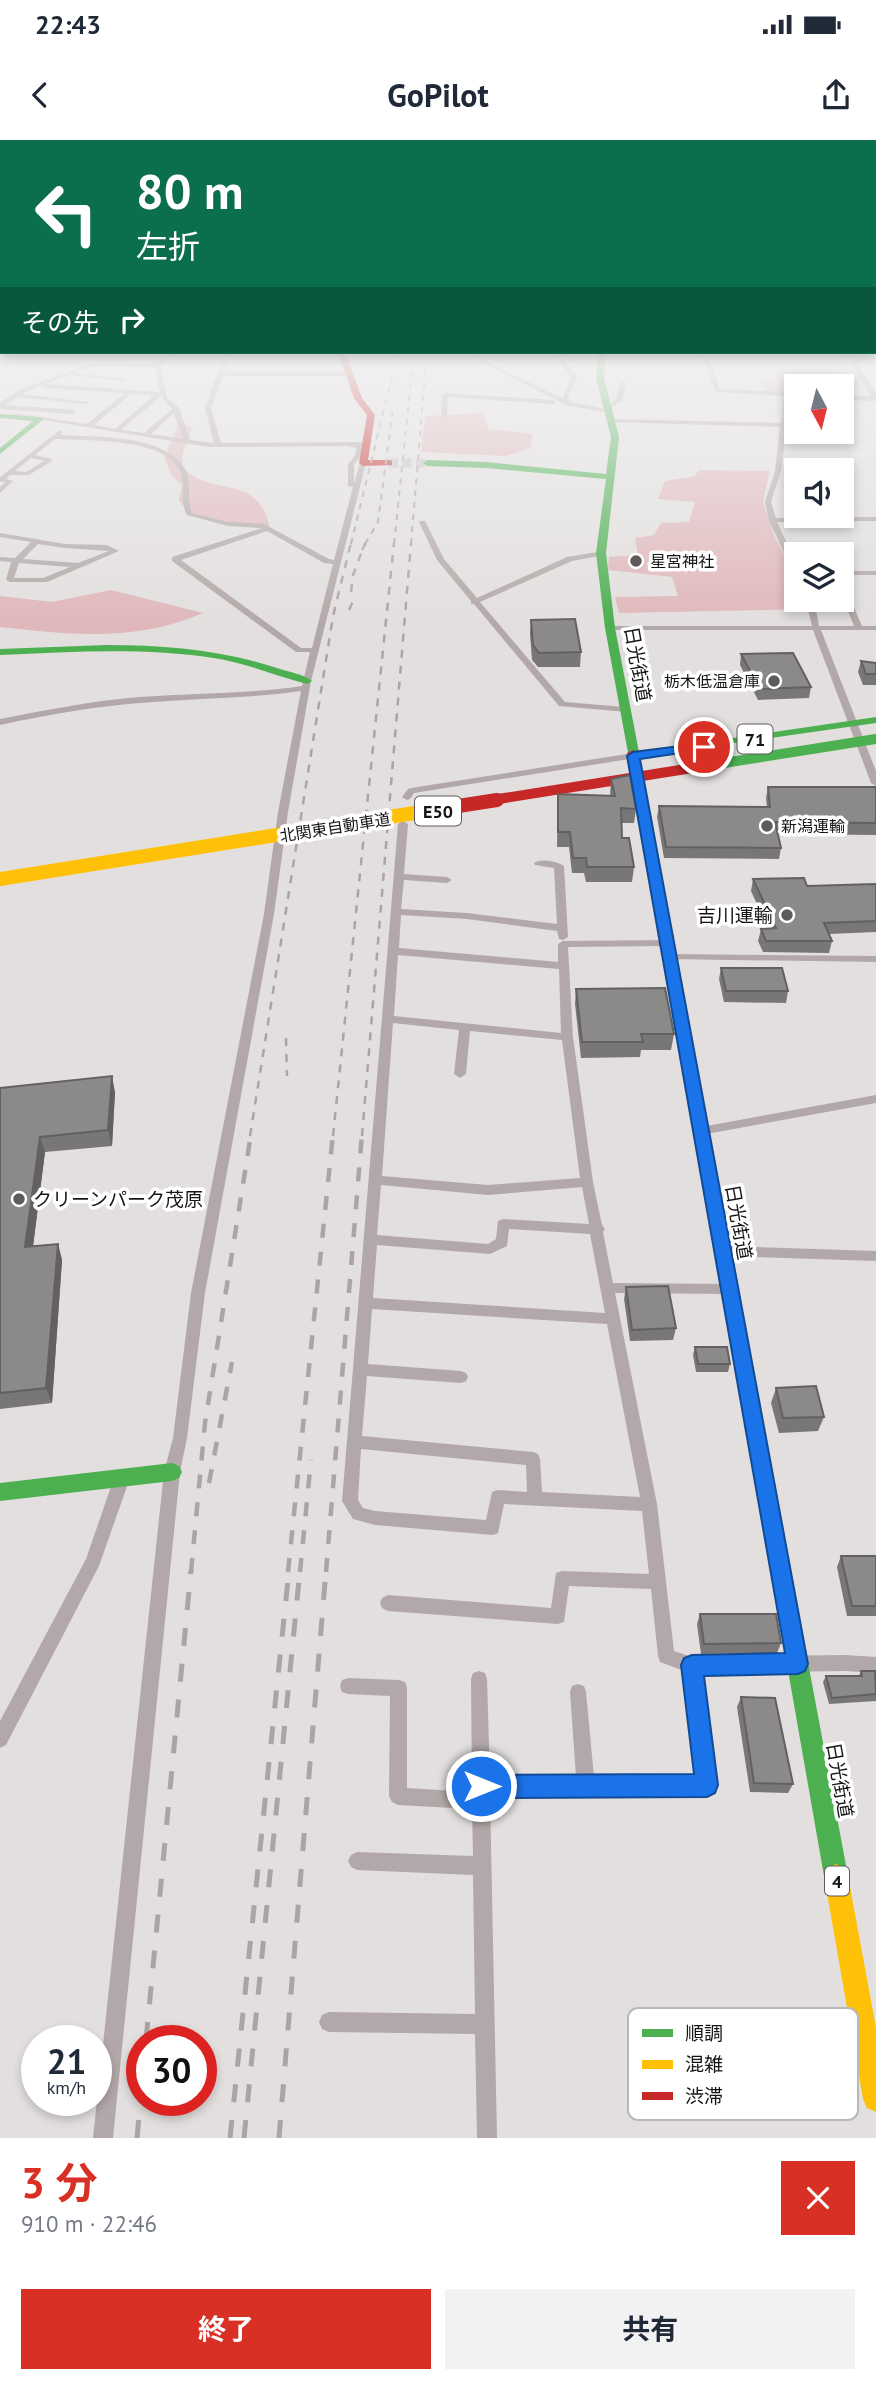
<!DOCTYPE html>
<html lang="ja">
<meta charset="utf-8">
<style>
:root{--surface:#fff;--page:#f2f2f3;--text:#1f2937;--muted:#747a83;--accent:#d93025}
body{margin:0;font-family:"PT Sans","Noto Sans JP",sans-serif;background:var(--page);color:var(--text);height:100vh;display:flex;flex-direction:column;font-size:26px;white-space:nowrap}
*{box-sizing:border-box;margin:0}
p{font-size:23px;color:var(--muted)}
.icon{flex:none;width:38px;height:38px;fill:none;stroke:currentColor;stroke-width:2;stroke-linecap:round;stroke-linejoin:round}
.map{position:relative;height:1998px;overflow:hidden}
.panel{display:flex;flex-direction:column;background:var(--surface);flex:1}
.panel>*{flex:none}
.hud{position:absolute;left:0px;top:0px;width:877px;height:214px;box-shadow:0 4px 10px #0003;background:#0b6e4f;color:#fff;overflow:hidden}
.needle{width:46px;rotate:173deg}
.buttons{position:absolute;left:784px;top:234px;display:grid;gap:14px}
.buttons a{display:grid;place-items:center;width:70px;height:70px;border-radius:0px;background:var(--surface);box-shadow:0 4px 10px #0003;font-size:35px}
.speed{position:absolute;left:21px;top:1885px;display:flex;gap:14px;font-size:35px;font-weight:700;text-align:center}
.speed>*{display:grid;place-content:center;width:91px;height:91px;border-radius:50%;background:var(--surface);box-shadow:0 4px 10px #0003;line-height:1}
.speed small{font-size:18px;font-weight:400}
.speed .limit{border:10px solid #d22;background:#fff;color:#111}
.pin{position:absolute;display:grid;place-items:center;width:60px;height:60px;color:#fff;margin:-30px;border:4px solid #fff;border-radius:50%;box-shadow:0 2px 7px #0007}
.me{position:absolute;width:77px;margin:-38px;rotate:90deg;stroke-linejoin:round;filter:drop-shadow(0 0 5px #0008)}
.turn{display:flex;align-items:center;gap:24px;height:147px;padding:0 21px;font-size:32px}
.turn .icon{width:91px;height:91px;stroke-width:2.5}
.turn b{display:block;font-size:49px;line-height:60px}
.then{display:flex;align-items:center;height:66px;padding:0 21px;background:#0003;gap:14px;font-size:26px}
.round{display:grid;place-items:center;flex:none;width:74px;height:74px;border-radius:0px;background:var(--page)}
.summary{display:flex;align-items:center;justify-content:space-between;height:119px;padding:0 21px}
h1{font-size:42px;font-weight:700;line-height:52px;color:var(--accent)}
.cta{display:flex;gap:14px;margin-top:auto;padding:14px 21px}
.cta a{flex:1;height:80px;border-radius:0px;background:var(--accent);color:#fff;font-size:28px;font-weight:700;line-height:80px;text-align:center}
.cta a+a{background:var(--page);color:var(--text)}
.status{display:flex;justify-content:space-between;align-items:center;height:49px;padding:0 35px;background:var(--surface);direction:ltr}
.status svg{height:19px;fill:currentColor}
header{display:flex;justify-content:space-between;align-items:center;height:91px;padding:0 21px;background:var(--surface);font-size:32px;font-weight:700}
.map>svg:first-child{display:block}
.green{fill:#e1c7c9}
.forest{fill:#e0b7bb}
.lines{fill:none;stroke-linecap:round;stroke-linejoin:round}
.stream{stroke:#e6b3b7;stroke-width:2}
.secondary-tunnel{stroke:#c4c1c1;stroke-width:9;stroke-dasharray:9 4.5;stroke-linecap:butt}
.street{fill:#b3a8a9;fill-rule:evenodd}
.fast{fill:#4caf50;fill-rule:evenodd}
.slow{fill:#ffc107;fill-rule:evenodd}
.jam{fill:#c62828;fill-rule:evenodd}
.rail-far3{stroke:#aba4a4;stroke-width:2;stroke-dasharray:6 6;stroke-linecap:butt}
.rail-far2{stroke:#aba4a4;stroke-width:2.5;stroke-dasharray:8 8;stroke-linecap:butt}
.rail-far1{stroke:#aba4a4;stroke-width:4.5;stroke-dasharray:14 14;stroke-linecap:butt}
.rail{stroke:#aba4a4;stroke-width:5;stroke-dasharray:18 18;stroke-linecap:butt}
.fast-bridge{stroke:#4caf50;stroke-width:10}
.slow-bridge{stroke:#ffc107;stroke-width:14}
.jam-bridge-far1{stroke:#c62828;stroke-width:10}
.jam-bridge{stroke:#c62828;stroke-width:14}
.wall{fill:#787676}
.shaded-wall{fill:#626060}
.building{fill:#8c8989;stroke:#626060;stroke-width:2}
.route{fill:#1a73e8;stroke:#114b97;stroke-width:2}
.poi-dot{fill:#5e5b5b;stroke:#fff;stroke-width:2.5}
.labels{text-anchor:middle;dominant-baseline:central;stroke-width:7;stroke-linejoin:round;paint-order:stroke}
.far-poi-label{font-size:16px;fill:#161414;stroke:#fff;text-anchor:start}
.far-street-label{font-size:16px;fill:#161414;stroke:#fff}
.shield{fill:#fff;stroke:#5c5a5a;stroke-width:2}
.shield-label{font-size:18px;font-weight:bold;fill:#161414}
.street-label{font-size:19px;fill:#161414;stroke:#fff}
.poi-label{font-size:19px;fill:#161414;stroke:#fff;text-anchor:end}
.key{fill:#fff;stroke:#b9b8b8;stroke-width:2}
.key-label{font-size:19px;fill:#161414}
</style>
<div class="status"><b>22:43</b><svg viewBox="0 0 49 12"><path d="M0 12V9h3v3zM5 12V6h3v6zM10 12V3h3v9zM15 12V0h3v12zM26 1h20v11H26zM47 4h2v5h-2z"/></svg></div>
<header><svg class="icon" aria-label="back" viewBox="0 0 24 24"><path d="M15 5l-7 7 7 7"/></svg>GoPilot<svg class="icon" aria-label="share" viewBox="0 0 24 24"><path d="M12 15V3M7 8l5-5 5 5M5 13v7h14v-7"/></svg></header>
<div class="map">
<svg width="876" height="1998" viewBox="0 0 876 1998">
<rect width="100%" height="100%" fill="#e3dfdf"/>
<path class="green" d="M774 229H838L851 257H842V247H796V257L790 253 765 252 761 241 777 240Z"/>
<path class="forest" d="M484 273 488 289 532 294 531 308 506 316 421 312 425 276Z
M179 283 192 288 183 312 182 327C211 359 260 331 270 390 239 382 198 389 179 360L182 345 173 337 164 318Z
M699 330 770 331 763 362 774 395 796 437V460H807L811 469 619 473 615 457 678 456 672 437 608 430 609 417 638 415 635 398 654 395 661 383 689 382 695 362 658 359 665 341 695 336Z
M111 450 203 473C136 502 71 495 0 487V456L52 462Z"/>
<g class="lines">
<path class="stream" d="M15 274 36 277"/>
<path class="secondary-tunnel" d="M389 323H427"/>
<path class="street" d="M168 212H174L160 226 167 257 179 268 190 300 214 303 205 268 217 235 216 234 226 212H232L224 232H349L352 234 349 236H223L211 268 221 303 367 302 370 304 361 306V316L354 324V344L360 323 363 321 366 323 311 541 288 672 274 774 205 1153 187 1298 180 1332 113 1998H93L164 1332 173 1298 191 1153 264 774 278 672 301 551C247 559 193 558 139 563 92 567 46 575 0 585V579C46 570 92 561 139 557 194 553 248 554 302 546L310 512H296L172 421V417L262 388 228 386 187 375C179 360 186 347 181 333 167 297 87 301 55 299L35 315 52 319V321L29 335H10L6 339 13 341 0 353V347L5 342H0V337L60 290 63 292 60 295C95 297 166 294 186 330 192 343 186 359 192 373L228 382 264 384 329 419 334 420 353 347 348 346V324L355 316 356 308 348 306 209 307 37 279 40 277 87 284 125 253 44 248 41 245 21 254 89 262 86 264 17 257 5 265 73 270 76 272 73 274 0 269V263L19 250 92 223 156 224ZM95 226 155 228 160 252 45 244 69 235 124 241 127 239 74 233ZM131 254 154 255 115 289 94 285ZM161 256 172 269 144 293 121 290ZM174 273 183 299 151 294ZM31 318 44 321 26 332 15 331ZM267 391 324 423 333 424 312 508H301L181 420Z
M476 212H480L486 221 563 259 571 237 561 224 559 212H565L567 224 577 237 568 257 570 262 605 269 616 259 620 244 623 242 626 244 622 260 610 269 612 271 609 273 566 265 482 223Z
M700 212H706L720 249 787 252 790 254V257H796V261H790L781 331 771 362 776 378 876 377V381L777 382 796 422V431H793L769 381 765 362 775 331 780 287 610 282 612 279 781 283 784 256 716 252Z
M844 212H850L876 254V261L842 260V256H871Z
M445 253 553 260 556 262 553 264 448 257 447 275 444 277 441 275 442 255Z
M421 381H425L444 419 477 458 567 417 604 411V415L572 421 480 462 565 562 624 567 628 570 627 572 559 566 474 464H471V461L437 420 419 382Z
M0 393 65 404 107 405 119 411 47 442H10L6 440 11 422 0 421V417L15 418 31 402 0 397ZM38 404 65 408 109 411 78 423 23 419ZM19 423 70 427 43 438H14Z
M842 431H876V435H842Z
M842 447 846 449 862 486H876V490H821L876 631V646L871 643 813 490H610L606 488 610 486H812L806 460H814L819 486H854L842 457Z
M633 613 638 616 636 618 414 653 410 659 407 660 402 657 408 649 411 648Z
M403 681 408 684 404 734 447 737 452 740 447 743 404 740 401 769 467 773 557 784 554 728 535 725 534 723C541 718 557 721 564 726L568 797 563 800 559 799 557 791 467 779 401 775 399 808 558 822V804L563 801 668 800 673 803 668 806 568 807 573 897 593 1042 602 1085 605 1089 603 1092 613 1143 729 1144 734 1145 736 1149 734 1153 729 1154 615 1153 657 1364 674 1511 692 1517 845 1515 876 1517V1533L845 1531 701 1533 716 1645 713 1651 707 1654 490 1655 497 1998H477L475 1894 329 1892 322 1889 319 1882 322 1875 329 1872 475 1874 473 1735 357 1730 351 1727 348 1721 351 1715 357 1712 473 1716 472 1669 398 1665 392 1662 389 1656 390 1556 348 1554 342 1552 340 1546 342 1540 348 1538 399 1540 405 1542 407 1548V1648L472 1652 471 1539 473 1533 479 1531 485 1533 487 1539 490 1637H576L570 1552 572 1546 578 1544 584 1546 586 1552 594 1637 697 1636 684 1531 660 1522 658 1516 651 1449 569 1446 564 1482 558 1484 388 1471 382 1468 380 1463 382 1458 388 1455 551 1468 556 1433 562 1431 649 1434 642 1371 504 1364 498 1393 493 1395 375 1385 353 1379 342 1361 398 684ZM398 815 559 829 561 893 394 876ZM393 883 459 890 454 934 460 938 466 934 470 891 562 900 580 1038 488 1045 382 1036ZM381 1045 488 1055 582 1047 589 1084 503 1079 498 1081 496 1099 488 1104 377 1095ZM509 1089 590 1094 605 1173 373 1158 377 1105 490 1114 507 1106ZM372 1169 607 1184 640 1357 542 1352 540 1319 538 1314 533 1312 362 1296 367 1236 461 1243 466 1241 468 1237 466 1233 461 1231 368 1224ZM361 1309 526 1325 527 1352 497 1350 492 1352 486 1380 375 1371 363 1368 358 1360Z
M670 814 876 816V822L666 819 665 817Z
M876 955V963L701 995 695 991 701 987Z
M722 1106 876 1111V1121L722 1116 717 1115 715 1111 717 1107Z
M122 1331 127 1333 130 1338 99 1426 6 1605 0 1608V1581L86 1419 114 1338 117 1333Z"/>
<path class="fast" d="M598 212H606L604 238 619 297 606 413 615 488 639 612 876 577V583L629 618 605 488 596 413 606 339 486 328 427 326 423 323 427 320 486 322 606 334 611 297 596 238Z
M0 274 40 277 44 279 0 314V308L33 281 0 278Z
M107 505C166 505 221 510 277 528 289 532 303 534 312 541L307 544C276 536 246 523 214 518 143 507 71 512 0 515V509Z
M717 1073 723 1075 725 1079 848 1736 844 1744 836 1748 828 1744 824 1736 709 1079 711 1075Z
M172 1323 179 1326 182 1332 179 1338 172 1341 0 1361V1343Z"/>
<path class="slow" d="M836 1724 844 1728 848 1736 876 1888V1972L867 1968 863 1959 824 1736 828 1728Z"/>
<path class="jam" d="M338 212H345L362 258 375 275 368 320H389L392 321V325L363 326 359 323 367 275 354 258Z
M633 610 639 613 725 1079 723 1083H711L709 1079 627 613Z"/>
<path class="rail-far3" d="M351 404 398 212
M365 404 378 382 393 268
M394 404 414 212
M411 404 427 212"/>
<path class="rail-far2" d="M362 410 366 403
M351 452 353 435 365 403
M349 470 354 459
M286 898 287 936
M250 996 333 476 351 403
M333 996 394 403
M362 996 411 403"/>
<path class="rail-far1" d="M209 1343 232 1222
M191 1432 205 1283 251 994
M288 1432 333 994
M300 1432 311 1320
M326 1432 362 994"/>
<path class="rail" d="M146 1900 191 1430
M137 1998 142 1945
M230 1998 289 1430
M244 1998 300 1430
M279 1998 326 1430"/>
<path class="fast-bridge" d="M686 629 876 599"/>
<path class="slow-bridge" d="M0 739 452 667"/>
<path class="jam-bridge-far1" d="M486 661 686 629"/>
<path class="jam-bridge" d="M452 667 497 660"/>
</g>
<path class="wall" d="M531 480 581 512 580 527H538L532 520 530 494Z
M741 514 811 547 809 558 758 560 740 525Z
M861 521 876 523V545H863L858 532Z
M611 639 636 669 634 683H622V698L634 727 632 742H586L584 733H572L569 707H557L558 654 610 656Z
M768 647H876V695L778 694 781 708 779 719 664 718 657 677 659 666 767 667 766 658Z
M753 739 807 746 876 744V792L829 794 832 801 829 813 763 812 758 801 761 789 768 788 751 751Z
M721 828 788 851 786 863 724 862 719 839Z
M576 849 674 894 671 910H641L640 917 581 918 575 864Z
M0 948 115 952 112 1006 45 1012 33 1106 58 1104 62 1120 52 1263 0 1269Z
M626 1147 676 1188 673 1200 630 1201 624 1159Z
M695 1207 730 1224 728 1232H696L693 1215Z
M776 1248 824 1277 818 1291 779 1293 771 1263Z
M841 1416H876V1476H847L837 1427Z
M700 1474 781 1503 777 1513 701 1514 697 1484Z
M861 1531 876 1533V1561L829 1564 823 1542 826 1536H859Z
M741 1557 793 1644 788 1653 750 1652 737 1567Z"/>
<path class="shaded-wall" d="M112 936 115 952 112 1006 108 990Z
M40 997 45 1012 31 1122 25 1107Z
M58 1104 62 1120 52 1263 46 1248Z"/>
<path class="building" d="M575 479 581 512 539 513 533 505 531 480Z
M793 513 811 547 760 549 741 514Z
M861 521 876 523V534H866Z
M630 635 636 669 621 668 622 698H629L634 727H587L586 718H573L570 692H558V654L615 656 611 639Z
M768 647H876V683L775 682 781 708 666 707 659 666 770 667Z
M804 738 807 746 876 744V781L824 783 832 801H766L761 789 776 788 753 739Z
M721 828H782L788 851H726Z
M665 848 674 894H641L643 902H582L576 849Z
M112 936 108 990 40 997 25 1107 58 1104 46 1248 0 1253V948Z
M668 1146 676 1188 632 1190 626 1147Z
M695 1207H727L730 1224H698Z
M816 1246 824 1277 783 1278 776 1248Z
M841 1416H876V1466H852Z
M700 1474H776L781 1503 704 1504Z
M861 1531H875L876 1554 832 1558 826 1536H862Z
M741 1557 775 1558 793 1644 754 1643Z"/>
<linearGradient id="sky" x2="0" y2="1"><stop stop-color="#a7b4d4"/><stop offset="0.42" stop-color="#f2f1f1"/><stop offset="1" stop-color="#f2f1f1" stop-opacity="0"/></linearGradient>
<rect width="876" height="486" fill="url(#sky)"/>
<path class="route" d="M704 603 708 604V609L640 619 808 1524 805 1531 798 1534 704 1536 718 1645 715 1653 707 1657 481 1658 473 1654 469 1646 473 1638 481 1635 694 1634 681 1525 684 1518 692 1515 785 1513 627 616 633 612Z"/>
<g class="poi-dot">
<circle cx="636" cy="421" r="7"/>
<circle cx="774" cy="541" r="7"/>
<circle cx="767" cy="686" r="7"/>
<circle cx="787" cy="775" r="7"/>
<circle cx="19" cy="1059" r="7"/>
</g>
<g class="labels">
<g class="far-poi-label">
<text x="650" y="421">星宮神社</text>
<text x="760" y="541" text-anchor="end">栃木低温倉庫</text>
<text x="781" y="686">新潟運輸</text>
</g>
<g class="far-street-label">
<text transform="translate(335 687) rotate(-9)">北関東自動車道</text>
</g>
<g class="shield">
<rect x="737.5" y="584.5" width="35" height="29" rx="5"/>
<rect x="415" y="656.5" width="46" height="29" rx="5"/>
<rect x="825" y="1726.5" width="24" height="29" rx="5"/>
</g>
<g class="shield-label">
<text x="755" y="599">71</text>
<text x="438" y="671">E50</text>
<text x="837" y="1741">4</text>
</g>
<g class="street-label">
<text transform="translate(638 524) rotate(80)">日光街道</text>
<text transform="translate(739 1082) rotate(80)">日光街道</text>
<text transform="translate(840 1640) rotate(80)">日光街道</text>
</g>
<g class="poi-label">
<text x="773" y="775">吉川運輸</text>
<text x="33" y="1059" text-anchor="start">クリーンパーク茂原</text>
</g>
</g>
<rect x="628" y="1868" width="230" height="112" rx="10" class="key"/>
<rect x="642" y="1889" width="31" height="8" fill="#4caf50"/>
<rect x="642" y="1920" width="31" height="9" fill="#ffc107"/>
<rect x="642" y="1952" width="31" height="8" fill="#c62828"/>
<g class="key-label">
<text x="685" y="1900">順調</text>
<text x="685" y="1931">混雑</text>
<text x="685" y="1963">渋滞</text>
</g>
</svg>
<div class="buttons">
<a><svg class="needle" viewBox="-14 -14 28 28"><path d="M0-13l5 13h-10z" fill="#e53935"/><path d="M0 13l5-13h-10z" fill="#747a83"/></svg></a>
<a><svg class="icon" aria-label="sound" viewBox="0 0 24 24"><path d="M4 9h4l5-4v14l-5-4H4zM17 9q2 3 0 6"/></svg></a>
<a><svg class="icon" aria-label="layers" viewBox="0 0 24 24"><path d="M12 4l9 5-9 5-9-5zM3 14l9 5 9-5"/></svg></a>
</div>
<div class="speed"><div>21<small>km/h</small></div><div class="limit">30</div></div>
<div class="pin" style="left:704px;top:607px;background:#d93025"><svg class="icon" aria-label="arrive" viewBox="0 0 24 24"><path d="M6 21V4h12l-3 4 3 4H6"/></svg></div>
<svg class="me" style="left:481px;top:1646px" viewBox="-20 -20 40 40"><circle r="17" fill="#1a73e8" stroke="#fff" stroke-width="3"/><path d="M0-11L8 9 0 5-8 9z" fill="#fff"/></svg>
<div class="hud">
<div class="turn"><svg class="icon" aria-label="left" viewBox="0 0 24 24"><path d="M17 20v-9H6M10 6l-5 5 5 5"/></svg><div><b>80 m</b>左折</div></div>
<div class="then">その先<svg class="icon" aria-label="right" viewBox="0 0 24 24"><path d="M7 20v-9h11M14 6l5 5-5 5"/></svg></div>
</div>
</div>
<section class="panel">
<div class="summary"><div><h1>3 分</h1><p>910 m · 22:46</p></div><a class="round" style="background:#d93025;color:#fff"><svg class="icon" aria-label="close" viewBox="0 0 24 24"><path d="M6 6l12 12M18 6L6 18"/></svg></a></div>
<div class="cta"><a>終了</a><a>共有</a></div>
</section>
